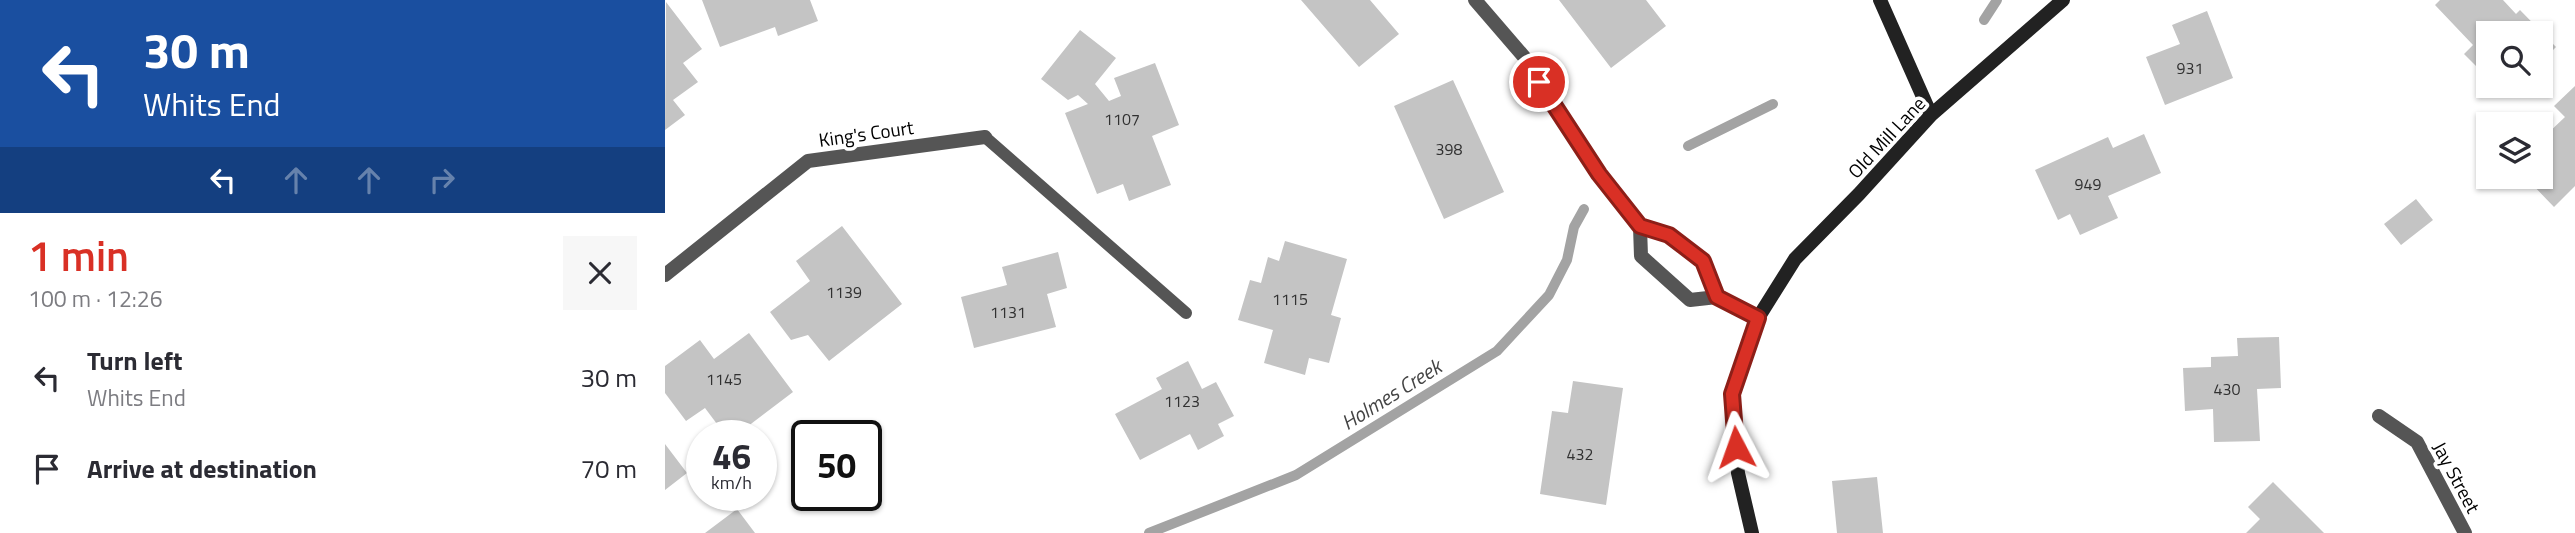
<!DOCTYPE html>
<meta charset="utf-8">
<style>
:root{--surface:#fff;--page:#f7f7f7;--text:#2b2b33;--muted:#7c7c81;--accent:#d93025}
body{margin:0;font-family:"Titillium Web",sans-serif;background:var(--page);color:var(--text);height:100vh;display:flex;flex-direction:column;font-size:26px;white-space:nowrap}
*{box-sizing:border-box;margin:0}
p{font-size:23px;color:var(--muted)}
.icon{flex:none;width:38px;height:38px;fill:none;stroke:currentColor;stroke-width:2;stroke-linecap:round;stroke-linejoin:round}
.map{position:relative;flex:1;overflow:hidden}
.sheet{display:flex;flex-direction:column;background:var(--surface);width:665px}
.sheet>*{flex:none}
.hud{background:#1a4fa0;color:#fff;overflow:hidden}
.tools{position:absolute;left:1811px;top:21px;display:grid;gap:14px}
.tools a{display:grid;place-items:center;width:77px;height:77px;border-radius:0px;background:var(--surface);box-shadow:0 2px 5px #0004;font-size:35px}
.speed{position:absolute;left:21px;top:420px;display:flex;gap:14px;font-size:35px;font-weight:700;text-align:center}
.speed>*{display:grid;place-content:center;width:91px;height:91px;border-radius:50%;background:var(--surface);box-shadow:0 2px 5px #0004;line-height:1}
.speed small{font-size:18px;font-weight:400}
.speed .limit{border:4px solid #111;border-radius:10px;background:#fff;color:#111}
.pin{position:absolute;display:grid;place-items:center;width:60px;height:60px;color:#fff;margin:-30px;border:4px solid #fff;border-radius:50%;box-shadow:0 2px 7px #0007}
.me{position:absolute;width:77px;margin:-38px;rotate:356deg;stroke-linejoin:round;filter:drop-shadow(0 0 5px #0008)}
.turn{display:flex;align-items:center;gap:24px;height:147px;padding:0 28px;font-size:32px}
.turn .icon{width:91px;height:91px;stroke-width:2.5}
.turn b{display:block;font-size:49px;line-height:60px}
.lanes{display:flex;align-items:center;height:66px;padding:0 28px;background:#0003;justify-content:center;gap:35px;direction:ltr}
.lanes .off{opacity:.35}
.round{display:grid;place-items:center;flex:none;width:74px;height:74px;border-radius:0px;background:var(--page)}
.head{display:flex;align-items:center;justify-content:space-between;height:119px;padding:0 28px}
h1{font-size:42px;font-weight:600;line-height:52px;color:var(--accent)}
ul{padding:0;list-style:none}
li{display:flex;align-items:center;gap:21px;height:91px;padding:0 28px}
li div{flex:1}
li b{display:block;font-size:26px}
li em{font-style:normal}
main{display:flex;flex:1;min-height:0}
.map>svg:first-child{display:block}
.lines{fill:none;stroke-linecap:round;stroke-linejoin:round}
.stream{stroke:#a3a3a3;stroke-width:10}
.building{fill:#c4c4c4}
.lane{stroke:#555;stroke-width:12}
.street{stroke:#555;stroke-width:14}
.secondary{stroke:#222;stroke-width:14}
.route-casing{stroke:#8d1f18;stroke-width:18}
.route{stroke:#d93025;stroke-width:12}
.labels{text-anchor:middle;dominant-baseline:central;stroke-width:7;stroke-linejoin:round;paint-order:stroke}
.number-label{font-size:16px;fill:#313131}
.street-label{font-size:19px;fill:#000;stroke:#fff}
.water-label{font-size:21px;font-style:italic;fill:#444;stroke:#fff}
</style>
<main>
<section class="sheet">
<div class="hud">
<div class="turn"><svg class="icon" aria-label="left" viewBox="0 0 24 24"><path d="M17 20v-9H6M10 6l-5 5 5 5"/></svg><div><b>30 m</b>Whits End</div></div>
<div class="lanes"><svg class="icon" aria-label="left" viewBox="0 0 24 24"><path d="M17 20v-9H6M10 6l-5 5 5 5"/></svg><svg class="icon off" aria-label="ahead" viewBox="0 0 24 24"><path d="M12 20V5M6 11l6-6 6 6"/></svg><svg class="icon off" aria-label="ahead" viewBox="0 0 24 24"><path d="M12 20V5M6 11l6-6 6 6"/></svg><svg class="icon off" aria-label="right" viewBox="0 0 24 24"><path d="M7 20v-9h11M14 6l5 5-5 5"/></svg></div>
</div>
<div class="head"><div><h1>1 min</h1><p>100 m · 12:26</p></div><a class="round"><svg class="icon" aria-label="close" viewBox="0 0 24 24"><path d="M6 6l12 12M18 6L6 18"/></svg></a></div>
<ul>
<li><svg class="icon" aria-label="left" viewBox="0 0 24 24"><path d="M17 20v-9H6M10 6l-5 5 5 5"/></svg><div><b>Turn left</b><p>Whits End</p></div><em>30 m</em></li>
<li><svg class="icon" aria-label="arrive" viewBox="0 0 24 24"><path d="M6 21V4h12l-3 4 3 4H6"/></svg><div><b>Arrive at destination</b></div><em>70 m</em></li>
</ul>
</section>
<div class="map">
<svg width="1910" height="533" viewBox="0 0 1910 533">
<rect width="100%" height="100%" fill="#fff"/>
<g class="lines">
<path class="stream" d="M1319 20 1332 0
M1023 146 1108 104
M484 533 631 475 832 351 884 295 902 260 909 227 919 209"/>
</g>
<path class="building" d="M37 0H145L153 21 113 36 110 27 55 47Z
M636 0H705L734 34 694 67Z
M894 0H981L1001 26 946 68Z
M1775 0H1838L1851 14 1855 10 1891 47 1876 62V33H1824V79L1799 54 1808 45 1770 5Z
M1 2 37 49 18 63 33 82 8 100 20 115 0 130Z
M1542 11 1568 78 1500 105 1481 57 1515 44 1507 25Z
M415 30 451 58 430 84 444 101 456 96 449 78 490 63 514 125 487 136 506 185 464 201 458 184 432 194 400 113 423 104 413 95 403 100 376 79Z
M788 80 839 192 779 219 729 106Z
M1910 86V186L1889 207 1860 177H1876V152L1886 142 1880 136 1900 117 1889 106Z
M1479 134 1496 173 1443 196 1453 218 1415 235 1405 214 1393 220 1370 170 1443 137 1448 148Z
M1751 199 1768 220 1736 245 1719 224Z
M177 226 237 304 164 361 143 335 126 340 105 312 145 281 131 261Z
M620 241 682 259 666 315 676 318 664 363 644 358 640 375 599 363 608 330 573 320 585 280 596 283 603 257 614 261Z
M393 252 402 288 382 294 391 327 309 348 296 297 342 285 337 267Z
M84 333 128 392 70 436H61L40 408 21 421 0 393V366L35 340 49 359Z
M1614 337 1616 388 1592 389 1595 441 1549 442 1548 409 1520 411 1518 368 1546 367V357L1573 356 1572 338Z
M523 361 537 389 551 382 569 416 553 424 559 436 533 450 525 434 475 460 450 414 497 389 491 378Z
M908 381 958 388 941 505 875 494 887 411 903 413Z
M0 444 22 473 0 490Z
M1212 477 1218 533H1172L1167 481Z
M1608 482 1659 533H1581L1595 519 1583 507Z
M72 509 90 533H40Z"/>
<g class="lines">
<path class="lane" d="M320 137 521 313"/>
<path class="street" d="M810 0 860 58 934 174 975 227 976 256 1025 300 1052 297 1038 261 1004 235 975 227
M0 275 143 161 320 137
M1052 297 1093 318
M1714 416 1752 442 1800 533"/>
<path class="secondary" d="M1215 0 1266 115
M1087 533 1073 473 1067 394 1093 318 1130 259 1194 194 1266 115 1398 0"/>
</g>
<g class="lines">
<g class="route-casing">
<path id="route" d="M874 82 934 174 975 226 1004 235 1038 261 1052 297 1093 318 1067 394 1071 447"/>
</g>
<use href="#route" class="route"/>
</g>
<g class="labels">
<g class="number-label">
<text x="1525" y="68">931</text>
<text x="457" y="119">1107</text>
<text x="784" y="149">398</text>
<text x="1423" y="184">949</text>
<text x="179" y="292">1139</text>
<text x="625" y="299">1115</text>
<text x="343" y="312">1131</text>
<text x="59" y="379">1145</text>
<text x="1562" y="389">430</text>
<text x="517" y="401">1123</text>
<text x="915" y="454">432</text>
</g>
<g class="street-label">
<text transform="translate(201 133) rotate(-8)">King's Court</text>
<text transform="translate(1221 137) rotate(-47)">Old Mill Lane</text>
<text transform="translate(1792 477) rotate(62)">Jay Street</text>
</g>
<g class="water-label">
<text transform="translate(726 394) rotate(-32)">Holmes Creek</text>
</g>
</g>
</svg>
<div class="tools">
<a><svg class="icon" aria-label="search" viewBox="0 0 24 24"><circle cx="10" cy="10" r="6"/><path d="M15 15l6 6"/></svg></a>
<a><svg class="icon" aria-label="layers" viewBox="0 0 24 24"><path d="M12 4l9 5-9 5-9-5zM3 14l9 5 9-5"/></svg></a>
</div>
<div class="speed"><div>46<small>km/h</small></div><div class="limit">50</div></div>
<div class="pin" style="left:874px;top:82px;background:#d93025"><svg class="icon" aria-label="arrive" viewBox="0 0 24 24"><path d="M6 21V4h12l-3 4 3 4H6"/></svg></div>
<svg class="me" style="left:1071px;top:447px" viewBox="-20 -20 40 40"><path d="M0-17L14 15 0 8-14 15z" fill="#d93025" stroke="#fff" stroke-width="4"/></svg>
</div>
</main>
